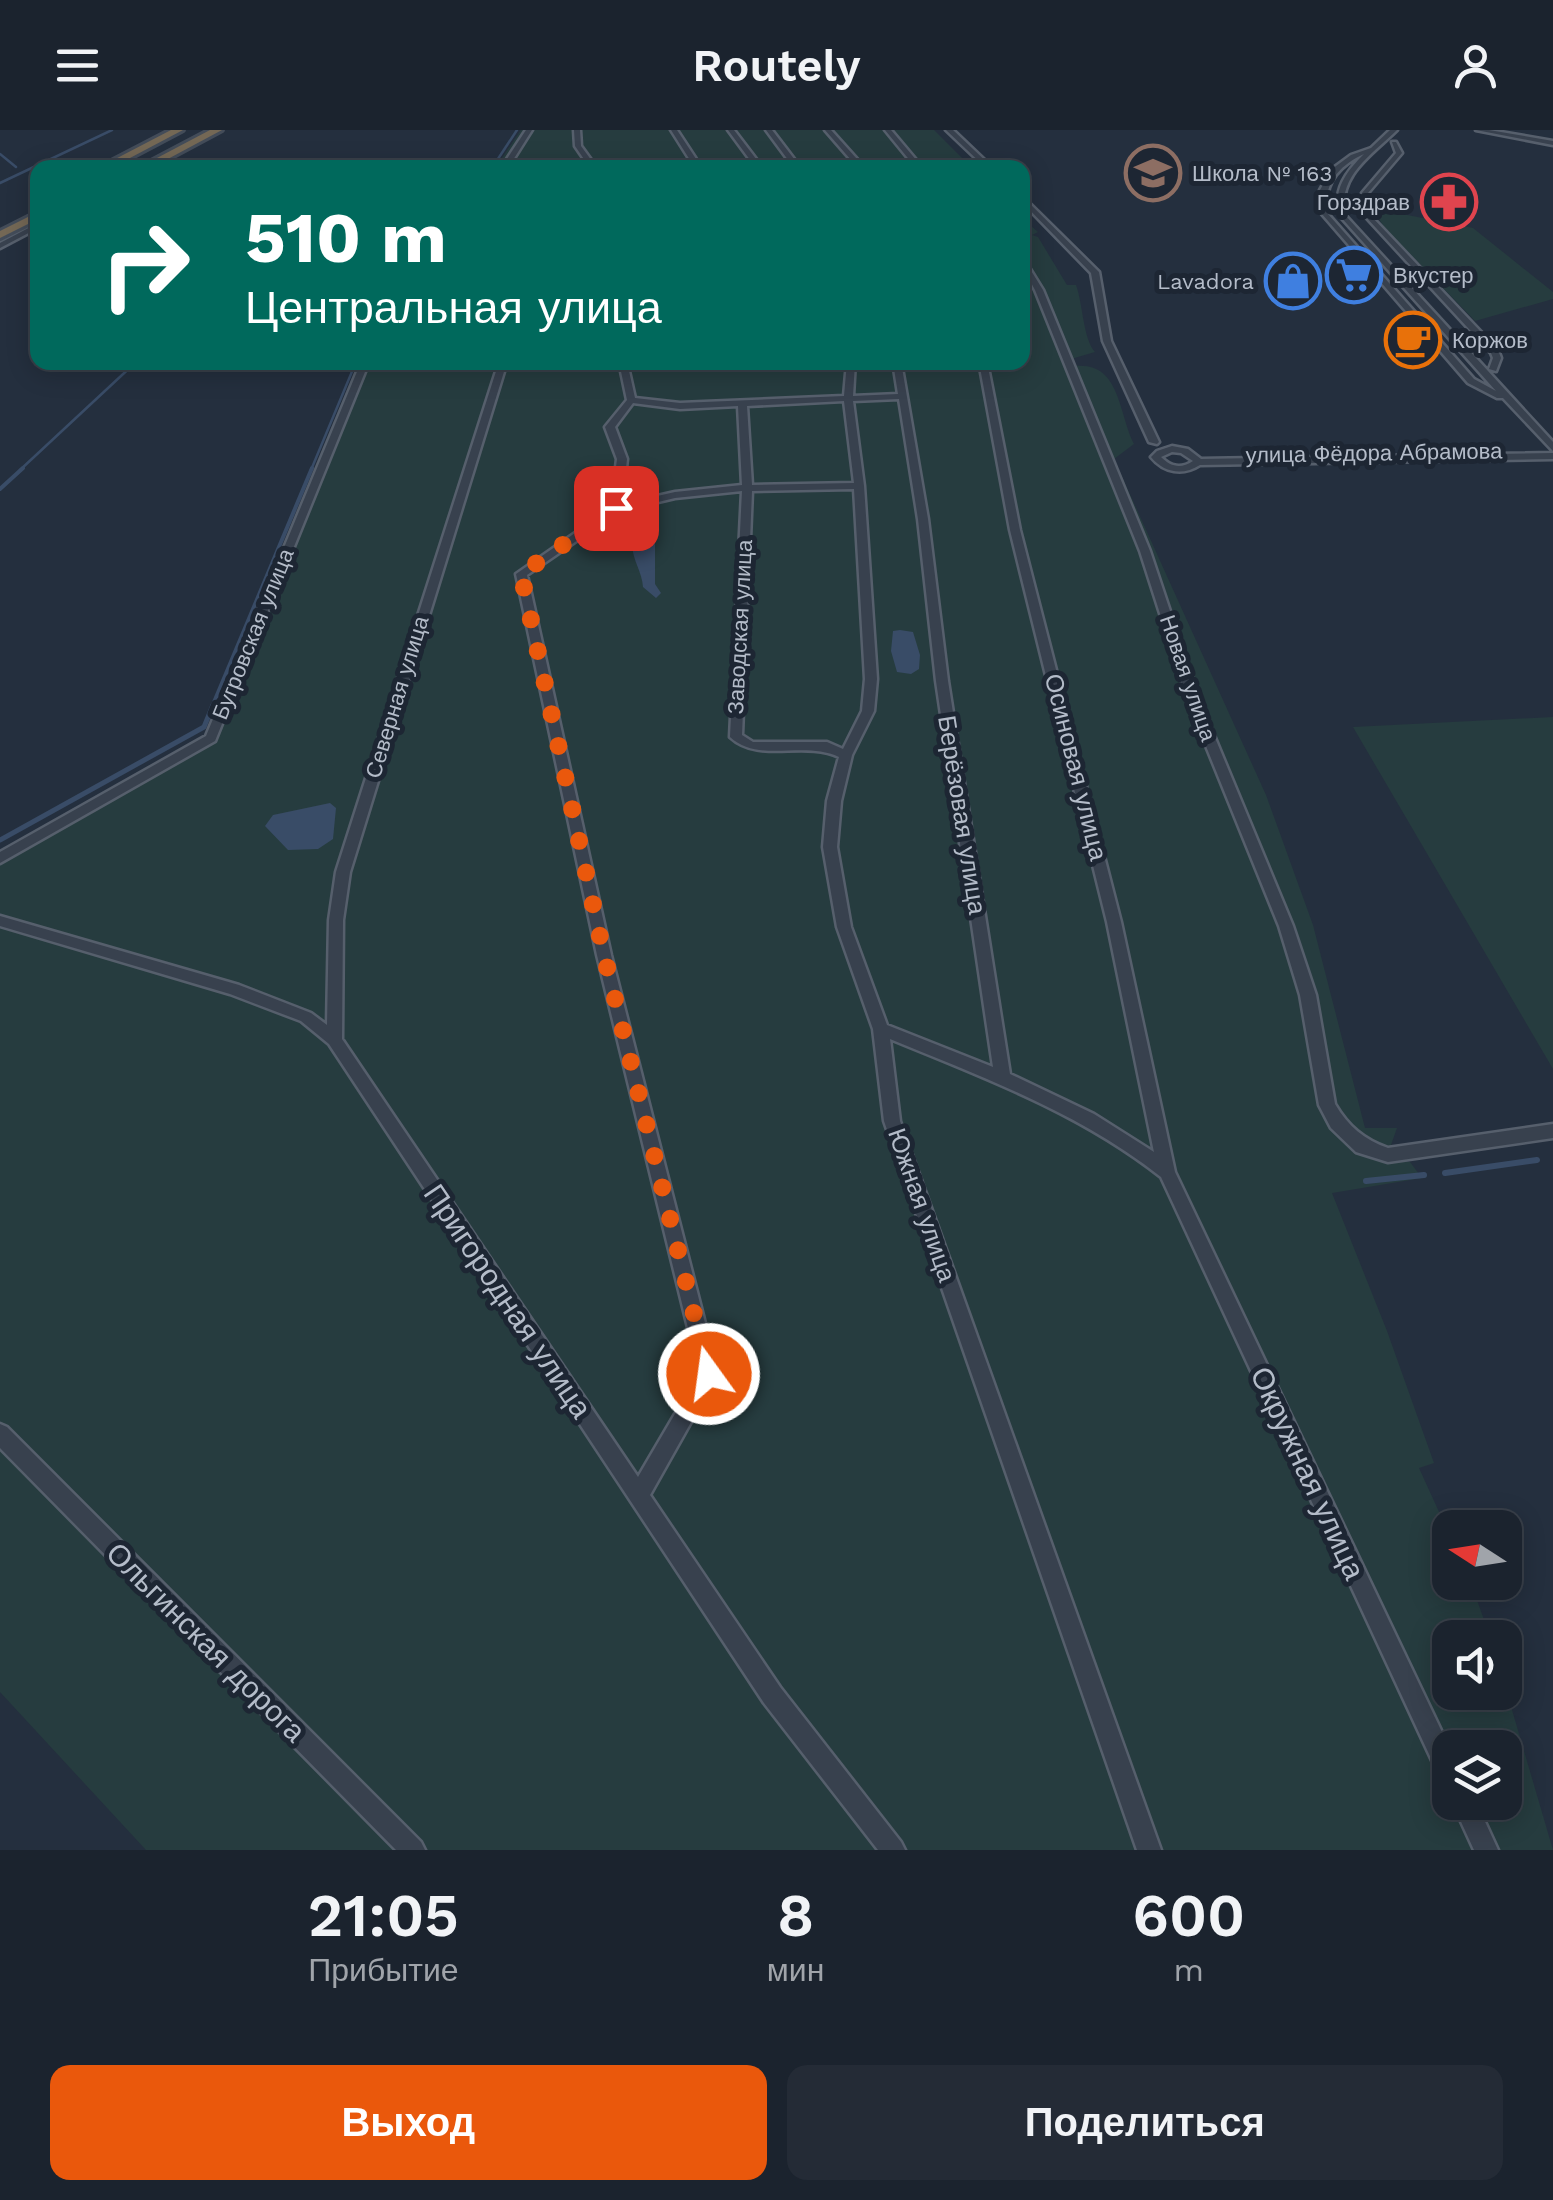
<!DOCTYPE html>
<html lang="ru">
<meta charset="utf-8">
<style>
:root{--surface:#1b232e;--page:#242b36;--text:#f1f3f6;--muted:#a0a4aa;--line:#39404a;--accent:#ea580c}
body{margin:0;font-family:"Work Sans",sans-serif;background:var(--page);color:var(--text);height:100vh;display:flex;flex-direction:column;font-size:38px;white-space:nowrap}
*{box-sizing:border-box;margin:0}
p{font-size:32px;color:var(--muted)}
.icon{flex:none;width:55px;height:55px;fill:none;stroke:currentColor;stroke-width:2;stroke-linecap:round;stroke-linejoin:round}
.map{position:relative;height:1720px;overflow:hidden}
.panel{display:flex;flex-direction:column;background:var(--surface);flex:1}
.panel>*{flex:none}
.hud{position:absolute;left:30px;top:30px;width:1000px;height:210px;border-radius:20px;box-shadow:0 5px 25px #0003,0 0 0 2px var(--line);background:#00695c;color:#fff;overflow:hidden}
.needle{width:65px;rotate:282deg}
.controls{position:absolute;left:1432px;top:1380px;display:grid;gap:20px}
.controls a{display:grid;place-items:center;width:90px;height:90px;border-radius:20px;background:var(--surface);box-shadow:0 5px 25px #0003,0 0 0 2px var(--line);font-size:50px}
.pin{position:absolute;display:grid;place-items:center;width:85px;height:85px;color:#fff;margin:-42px;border-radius:20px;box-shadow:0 5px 15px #0006}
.me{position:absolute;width:110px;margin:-55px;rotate:346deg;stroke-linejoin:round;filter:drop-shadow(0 0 8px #0008)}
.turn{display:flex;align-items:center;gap:35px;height:210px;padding:0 50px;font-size:45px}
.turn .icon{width:130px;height:130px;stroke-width:2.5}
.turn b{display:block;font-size:70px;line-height:85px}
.eta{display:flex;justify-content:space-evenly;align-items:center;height:170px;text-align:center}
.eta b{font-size:60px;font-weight:600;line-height:70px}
.button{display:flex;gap:20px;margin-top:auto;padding:20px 50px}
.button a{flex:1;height:115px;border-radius:20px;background:var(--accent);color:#fff;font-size:40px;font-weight:600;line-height:115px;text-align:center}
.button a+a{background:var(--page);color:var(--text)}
header{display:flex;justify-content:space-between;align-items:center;height:130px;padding:0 50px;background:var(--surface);font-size:45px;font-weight:600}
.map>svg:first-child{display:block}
.green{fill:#263c3f;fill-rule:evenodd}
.water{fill:#394c67}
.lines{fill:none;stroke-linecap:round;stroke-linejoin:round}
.stream-far3{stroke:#394c67;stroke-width:2.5}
.stream-far2{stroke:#394c67;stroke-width:4}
.stream-far1{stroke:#394c67;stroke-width:5}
.stream{stroke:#394c67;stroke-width:6}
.minor-casing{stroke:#565f6c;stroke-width:5}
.highway-casing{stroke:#434c59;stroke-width:6}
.minor{fill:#38414e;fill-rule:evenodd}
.highway{fill:#746855;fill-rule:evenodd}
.route{stroke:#ea580c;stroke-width:18;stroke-dasharray:0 32.4}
.labels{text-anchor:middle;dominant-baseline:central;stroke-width:10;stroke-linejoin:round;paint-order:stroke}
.far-poi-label{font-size:22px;fill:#b4bcc9;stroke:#1d2633;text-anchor:start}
.far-street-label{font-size:22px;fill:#b4bcc9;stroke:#1d2633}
.street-label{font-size:25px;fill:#b4bcc9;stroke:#1d2633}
.near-street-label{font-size:30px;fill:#b4bcc9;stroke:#1d2633}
</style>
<header><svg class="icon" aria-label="menu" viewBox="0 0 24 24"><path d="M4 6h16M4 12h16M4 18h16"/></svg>Routely<svg class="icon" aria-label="person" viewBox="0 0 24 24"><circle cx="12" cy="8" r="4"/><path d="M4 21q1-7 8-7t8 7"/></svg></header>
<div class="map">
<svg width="1553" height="1720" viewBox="0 0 1553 1720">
<rect width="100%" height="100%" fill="#242f3e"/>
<path class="green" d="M521 0H934L971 37 495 38Z
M1372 78 1473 98 1553 162V169L1475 191 1384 97Z
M1023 89 1038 102 1032 105 1038 107 1067 155H1076C1083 174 1083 209 1095 222L1071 229 1074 236C1120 231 1118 281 1134 314L1114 329 1266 665 1313 795 1365 998H1397L1386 1029 1410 1032 1422 1048 1332 1063 1387 1201 1434 1333 1419 1338 1450 1406V1452L1471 1453 1490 1507 1450 1508V1562H1505V1556L1553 1720H146L0 1562V722L207 607 359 233 1022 232ZM1450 1618H1505V1672H1450Z
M1553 587V939L1353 597Z"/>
<path class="water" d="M636 401 655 411V454L661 463 656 468 643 457C642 437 625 422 636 401Z
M900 500 913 502 920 525 919 539 911 544 897 542 891 521 893 501Z
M330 673 336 678 333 709 318 719 288 720 265 696 273 685Z"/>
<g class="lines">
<path class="stream-far3" d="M0 24 16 37
M492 38 517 0
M0 53 112 0
M20 340 136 232
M311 340 356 232"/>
<path class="stream-far2" d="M0 359 23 338
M212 577 312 338"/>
<path class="stream-far1" d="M0 710 204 597 213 575"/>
<path class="stream" d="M1445 1043 1537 1030
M1366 1051 1424 1045"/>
<g class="minor-casing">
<path id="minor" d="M526 0H532L508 38H501Z
M574 0H580L581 16 597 38H590L575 16Z
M671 0H677L702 38H695Z
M728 0H734L763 38H756Z
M766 0H772L801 38H794Z
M825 0H831L865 38H858Z
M885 0H891L923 38H916Z
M946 0H953L993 38H986Z
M1390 0H1397C1373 24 1337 45 1345 85L1553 312V321L1503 268H1497L1468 253 1322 84 1320 60 1332 39 1351 25 1371 18ZM1364 24C1346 42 1333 59 1339 85L1496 261 1474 249 1328 84C1322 55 1338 36 1364 24Z
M1476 0H1489L1553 11V15Z
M1392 12H1396L1402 23 1368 63 1371 86 1498 220 1501 228 1496 241 1489 239 1493 228 1491 223 1365 86 1362 63 1396 23Z
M1022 66 1099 142 1111 211 1159 312 1157 314 1149 312 1103 211 1091 143 1022 72Z
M38 93V98L0 118V113Z
M1022 126 1043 160 1150 421 1201 574 1293 796 1316 865 1335 974C1348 996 1364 1010 1388 1018L1553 994V1008L1388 1032 1356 1022 1331 998 1319 975 1300 865 1279 796 1189 574 1140 421 1035 160 1022 136Z
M361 232H369L215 611 0 733V722L206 606Z
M499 232H507L350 742 343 790 342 909 638 1347 699 1243 597 825 516 444 611 378 617 329 605 297 627 270 619 232H627L635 268 680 273 844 266 847 232H855L853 266 898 264 893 232H901L928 389 948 551 1010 944 1094 984 1154 1022 1107 792 1010 400 979 232H987L1020 400 1121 792 1175 1042 1450 1619V1656L1442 1652 1161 1047C1080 983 985 948 890 909L900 991 1161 1720H1137L884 991 873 899 837 797 823 717 827 671 839 627C803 610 759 634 730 607L742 361 675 368 620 381 527 445 611 825 718 1244 650 1365 780 1557 901 1712 905 1720H878L764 1573 329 914 301 891 230 864 0 796V786L239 855 311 883 327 895 329 790 336 742ZM899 269 918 389 936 551 993 937 887 895 851 797 837 717 841 671 852 625 874 581 877 549 864 356 853 271ZM844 271 854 353 752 355 747 276ZM633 273 680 279 738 276 742 355 675 362 622 374 627 329 615 297ZM854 359 865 549 862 581 843 619 827 612H753L742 605 752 361Z
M1172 316 1188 319 1201 329 1553 323V329L1200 335C1183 346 1164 343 1151 327L1157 321ZM1172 322 1181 323 1193 331C1181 339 1171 337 1161 327Z
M0 1294 7 1297 421 1712 425 1720H396L0 1318Z
M1452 1672H1476L1498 1720H1474Z"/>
</g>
<g class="highway-casing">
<path id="highway" d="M171 0H183L111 38H98Z
M210 0H222L151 38H138Z
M38 82V89L0 108V101Z"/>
</g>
<use href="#minor" class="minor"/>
<use href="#highway" class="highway"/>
</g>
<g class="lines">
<path class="route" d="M616 378 521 444 604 825 709 1244"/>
</g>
<defs>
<g id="school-ring" transform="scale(2.875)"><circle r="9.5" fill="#1d2633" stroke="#8d6e63" stroke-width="1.5"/><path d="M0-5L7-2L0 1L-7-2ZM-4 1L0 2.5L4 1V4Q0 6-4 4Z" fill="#8d6e63"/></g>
<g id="pharmacy-ring" transform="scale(2.875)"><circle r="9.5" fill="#1d2633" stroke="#e0444e" stroke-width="1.5"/><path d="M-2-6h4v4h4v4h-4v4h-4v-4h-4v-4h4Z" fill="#e0444e"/></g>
<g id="supermarket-ring" transform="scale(2.875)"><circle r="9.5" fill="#1d2633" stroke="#3f7fe0" stroke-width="1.5"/><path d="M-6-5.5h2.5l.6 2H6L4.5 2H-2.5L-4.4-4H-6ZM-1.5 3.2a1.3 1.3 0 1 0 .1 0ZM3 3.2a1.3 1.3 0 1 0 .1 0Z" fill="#3f7fe0"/></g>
<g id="shop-ring" transform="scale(2.875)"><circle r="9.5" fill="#1d2633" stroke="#3f7fe0" stroke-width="1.5"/><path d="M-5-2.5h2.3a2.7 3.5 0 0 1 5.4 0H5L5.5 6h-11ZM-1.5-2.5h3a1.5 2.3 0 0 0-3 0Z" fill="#3f7fe0"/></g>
<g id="cafe-ring" transform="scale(2.875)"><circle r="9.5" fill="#1d2633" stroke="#e8710a" stroke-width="1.5"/><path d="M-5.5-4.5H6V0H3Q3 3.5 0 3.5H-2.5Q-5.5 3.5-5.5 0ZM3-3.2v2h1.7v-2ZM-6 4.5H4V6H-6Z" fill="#e8710a"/></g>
</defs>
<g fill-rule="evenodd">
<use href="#school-ring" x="1153" y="43"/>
<use href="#pharmacy-ring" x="1449" y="72"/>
<use href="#supermarket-ring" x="1354" y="145"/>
<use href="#shop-ring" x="1293" y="151"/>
<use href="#cafe-ring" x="1413" y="210"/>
</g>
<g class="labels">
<g class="far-poi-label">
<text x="1192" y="43">Школа № 163</text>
<text x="1410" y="72" text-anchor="end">Горздрав</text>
<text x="1393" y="145">Вкустер</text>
<text x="1254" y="151" text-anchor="end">Lavadora</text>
<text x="1452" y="210">Коржов</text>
</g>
<g class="far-street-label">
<text transform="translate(1374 323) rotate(-1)">улица Фёдора Абрамова</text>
<text transform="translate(740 497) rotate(-87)">Заводская улица</text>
<text transform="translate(253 504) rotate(-68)">Бугровская улица</text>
<text transform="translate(1188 548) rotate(71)">Новая улица</text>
<text transform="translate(397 567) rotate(-73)">Северная улица</text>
</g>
<g class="street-label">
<text transform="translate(1076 637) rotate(76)">Осиновая улица</text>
<text transform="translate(962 685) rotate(81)">Берёзовая улица</text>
<text transform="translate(922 1075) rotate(71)">Южная улица</text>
</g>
<g class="near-street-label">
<text transform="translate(508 1171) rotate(56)">Пригородная улица</text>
<text transform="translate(1308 1343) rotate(65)">Окружная улица</text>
<text transform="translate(206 1512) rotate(45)">Ольгинская дорога</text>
</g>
</g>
</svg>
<div class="controls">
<a><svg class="needle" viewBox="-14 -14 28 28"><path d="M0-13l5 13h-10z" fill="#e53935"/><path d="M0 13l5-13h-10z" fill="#a0a4aa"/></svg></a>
<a><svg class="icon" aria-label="sound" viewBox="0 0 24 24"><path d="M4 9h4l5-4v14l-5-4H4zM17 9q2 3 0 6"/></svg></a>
<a><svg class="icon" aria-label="layers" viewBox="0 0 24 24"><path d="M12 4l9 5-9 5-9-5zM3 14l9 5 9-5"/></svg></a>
</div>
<div class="pin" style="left:616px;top:378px;background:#d93025"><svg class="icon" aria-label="arrive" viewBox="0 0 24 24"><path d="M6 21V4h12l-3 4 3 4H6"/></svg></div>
<svg class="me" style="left:709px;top:1244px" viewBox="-20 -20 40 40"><circle r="17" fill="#ea580c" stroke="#fff" stroke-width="3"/><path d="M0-11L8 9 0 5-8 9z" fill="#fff"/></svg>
<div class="hud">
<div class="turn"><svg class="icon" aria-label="right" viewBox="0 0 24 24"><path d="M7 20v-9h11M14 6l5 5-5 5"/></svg><div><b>510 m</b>Центральная улица</div></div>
</div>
</div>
<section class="panel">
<div class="eta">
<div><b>21:05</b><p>Прибытие</p></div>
<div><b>8</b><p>мин</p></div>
<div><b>600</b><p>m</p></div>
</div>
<div class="button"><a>Выход</a><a>Поделиться</a></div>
</section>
